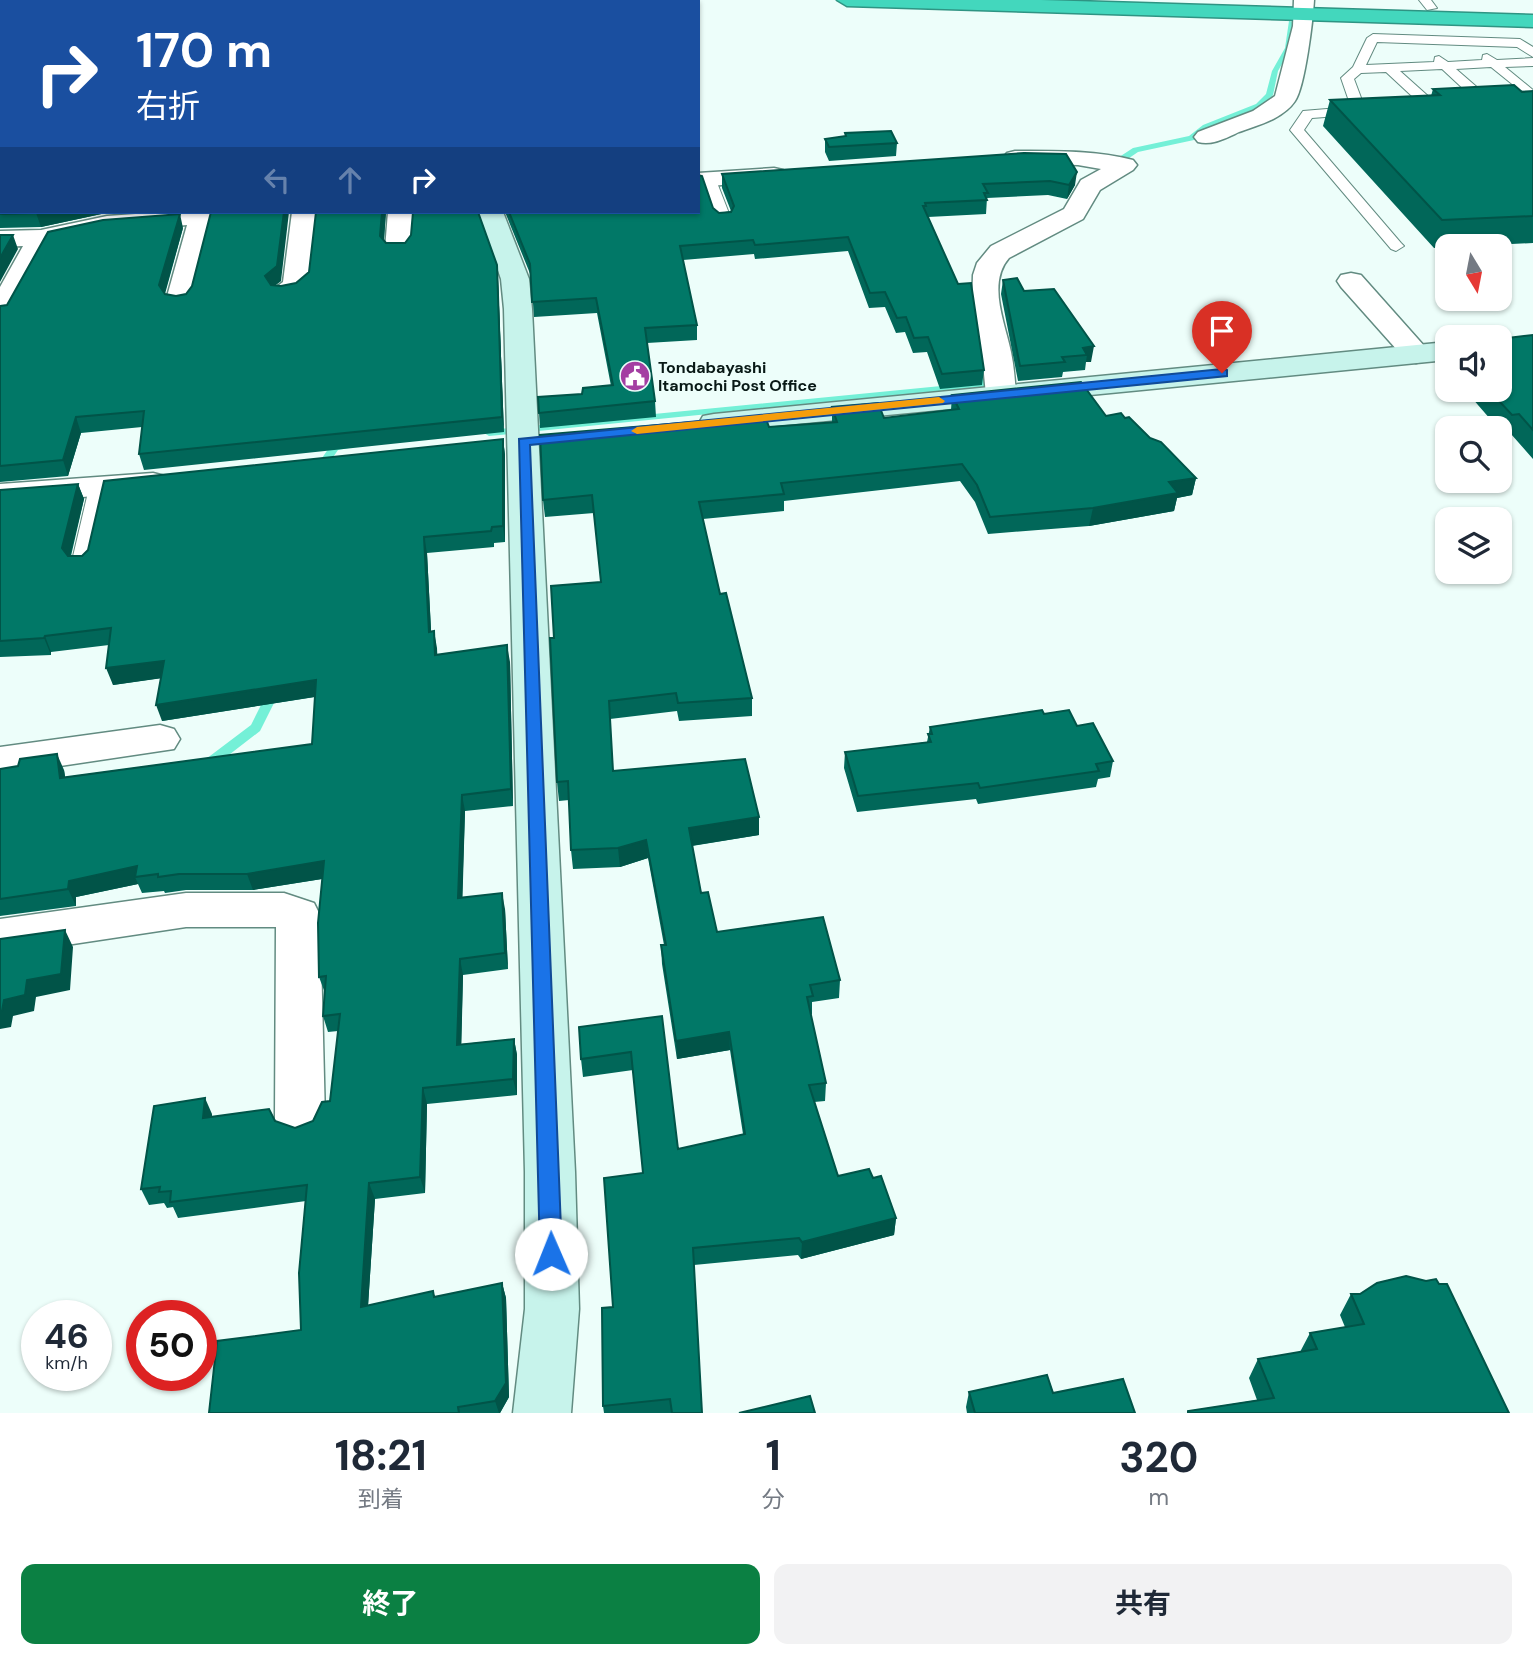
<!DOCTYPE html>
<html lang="ja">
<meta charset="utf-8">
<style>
:root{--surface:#fff;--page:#f2f2f3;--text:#1f2937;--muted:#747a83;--accent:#0b8043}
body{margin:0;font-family:"DM Sans","Noto Sans JP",sans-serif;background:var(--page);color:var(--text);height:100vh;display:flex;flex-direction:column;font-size:26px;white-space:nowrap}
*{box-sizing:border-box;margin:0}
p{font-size:23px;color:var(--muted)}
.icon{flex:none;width:38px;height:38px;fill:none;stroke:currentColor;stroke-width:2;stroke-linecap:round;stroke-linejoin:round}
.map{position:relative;height:1413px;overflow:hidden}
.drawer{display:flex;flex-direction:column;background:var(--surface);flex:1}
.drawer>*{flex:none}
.top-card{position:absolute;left:0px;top:0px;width:700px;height:214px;box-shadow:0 2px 5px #0004;background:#1a4fa0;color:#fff;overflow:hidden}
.needle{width:46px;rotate:170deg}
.fabs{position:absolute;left:1435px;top:234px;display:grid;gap:14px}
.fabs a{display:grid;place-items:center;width:77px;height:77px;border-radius:14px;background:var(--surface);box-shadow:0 2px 5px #0004;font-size:35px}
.speed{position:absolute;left:21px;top:1300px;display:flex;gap:14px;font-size:35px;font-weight:700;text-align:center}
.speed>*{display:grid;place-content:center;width:91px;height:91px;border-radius:50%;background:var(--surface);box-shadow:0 2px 5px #0004;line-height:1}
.speed small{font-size:18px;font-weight:400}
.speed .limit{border:10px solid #d22;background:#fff;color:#111}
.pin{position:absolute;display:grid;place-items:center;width:60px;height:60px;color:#fff;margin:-72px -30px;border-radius:50% 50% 50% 0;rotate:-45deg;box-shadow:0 0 7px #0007}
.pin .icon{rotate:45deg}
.me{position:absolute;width:77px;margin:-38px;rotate:359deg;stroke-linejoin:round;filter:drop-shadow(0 0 5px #0008)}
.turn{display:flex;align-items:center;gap:24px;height:147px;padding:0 21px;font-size:32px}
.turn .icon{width:91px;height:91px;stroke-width:2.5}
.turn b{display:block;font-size:49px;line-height:60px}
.lanes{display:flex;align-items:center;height:66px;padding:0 21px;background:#0003;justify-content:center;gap:35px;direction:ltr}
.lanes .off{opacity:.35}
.eta{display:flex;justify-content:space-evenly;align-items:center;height:119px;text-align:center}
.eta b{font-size:42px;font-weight:700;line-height:49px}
.cta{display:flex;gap:14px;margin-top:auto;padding:14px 21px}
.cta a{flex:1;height:80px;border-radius:14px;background:var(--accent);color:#fff;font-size:28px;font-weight:700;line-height:80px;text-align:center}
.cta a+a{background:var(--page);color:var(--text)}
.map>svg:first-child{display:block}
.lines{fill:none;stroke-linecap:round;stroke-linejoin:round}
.stream{fill:#74f0d7;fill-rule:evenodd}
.river{fill:#74f0d7;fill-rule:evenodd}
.lane-casing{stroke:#628b81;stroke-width:2}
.street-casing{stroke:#628b81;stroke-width:3}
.secondary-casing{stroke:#628b81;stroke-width:3}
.highway-casing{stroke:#2f9483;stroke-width:3}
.lane{fill:#fff;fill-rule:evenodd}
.street{fill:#fff;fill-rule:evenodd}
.secondary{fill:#c7f3eb;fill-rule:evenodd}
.highway{fill:#43d7bd;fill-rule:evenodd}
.wall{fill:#016759}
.shaded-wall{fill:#015448}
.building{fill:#017867;stroke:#015448;stroke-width:2}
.route{fill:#1a73e8;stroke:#114b97;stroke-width:2}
.slow{fill:#f59e0b}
.labels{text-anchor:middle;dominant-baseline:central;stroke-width:7;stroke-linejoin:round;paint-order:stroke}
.far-poi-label{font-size:16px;font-weight:bold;fill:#091916;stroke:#edfefa;text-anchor:start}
</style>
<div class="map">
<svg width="1533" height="1413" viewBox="0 0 1533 1413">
<rect width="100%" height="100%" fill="#edfefa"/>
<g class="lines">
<path class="stream" d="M1289 21 1294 22 1291 48 1278 71 1273 95 1262 108 1209 129 1194 140 1138 152 1113 169H1107V165L1133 148 1189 136 1203 125 1256 104 1266 94 1272 71 1285 48Z
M984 368 989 371 992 384 990 386 489 436 484 433 489 430 982 382 979 371Z
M345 443 350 446 349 448 338 450 322 473H314L313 471 331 445Z
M275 685 281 689 260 731 212 768H202L201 765 202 762 251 725 269 689Z"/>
<path class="river" d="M52 0H90V2H52Z
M0 104H2L0 132Z"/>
<g class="lane-casing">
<path id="lane" d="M1419 0H1431L1437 8 1427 10Z
M1373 34 1520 39 1533 47V57L1517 47 1377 42 1366 65 1434 62 1435 57 1439 56 1448 62 1482 60 1483 55 1487 54 1497 60 1533 58V66L1505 67 1533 90V101L1491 67 1456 69 1494 102 1496 105 1489 109 1484 108 1442 69 1400 71 1438 105 1440 108 1433 112 1428 111 1386 72 1361 73 1354 79 1366 111 1364 114 1312 118 1304 130 1401 243 1404 246 1396 251 1391 249 1290 130 1303 111 1351 107 1341 78 1353 67 1367 38Z
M709 176 716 180 732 221 729 224H719L716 221 702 180Z
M99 482 109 488 91 565 88 569H74L71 565 89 488Z"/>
</g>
<g class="street-casing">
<path id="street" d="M1294 0H1314C1313 19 1305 87 1295 101 1283 119 1258 125 1239 132 1226 138 1212 146 1198 142L1194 137 1198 132 1253 111 1275 96 1293 26Z
M1015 151C1055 151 1094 150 1133 160L1137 165 1133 170 1100 190 1083 219 1009 258C987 283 1005 323 1011 352 1014 366 1015 381 1016 395L1012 401 1001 404 990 401 986 395 982 353 972 308 973 275 977 263 991 246 1064 209 1081 180 1101 169 1078 165 1007 163 1003 158 1007 153Z
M774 168 783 170 786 175 783 180 698 187V173Z
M164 212H268L264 217 213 223 194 300 190 306 180 308 170 306 166 300 187 225 107 232 51 244 14 312 10 318 0 320V287L23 246 0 247V231L41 230 107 216Z
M292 212H318L310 286C302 297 288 300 275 297L271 291 283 282Z
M388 212H414L411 249 407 255 398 257 389 255 385 249Z
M1351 273 1361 275 1426 348 1431 354 1426 360 1416 363 1406 360 1341 287 1337 281 1341 275Z
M153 473 165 476 169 483 165 490 0 504V484Z
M160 725 174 729 180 739 174 749 0 775V747Z
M186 893H284L314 903 320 915 325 1119 318 1134 300 1141 282 1134 275 1119 276 927H186L0 955V919Z"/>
</g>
<g class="secondary-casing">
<path id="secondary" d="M478 212H503L529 279 532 309 575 1172 579 1309 571 1413H513L525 1309V1172L504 309 501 279Z
M1447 342V360L714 432 703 430 699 423 703 416 714 414Z"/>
</g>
<g class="highway-casing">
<path id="highway" d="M837 0H1041L1533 15V27L847 6Z"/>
</g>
<use href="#lane" class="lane"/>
<use href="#street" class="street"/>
<use href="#secondary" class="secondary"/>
<use href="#highway" class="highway"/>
</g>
<path class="wall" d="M1433 89 1533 91V243L1434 248 1323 126 1330 100 1431 96Z
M845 133 897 143 896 156 829 161 825 152V139L845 136Z
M0 152 2 212H130L106 213 41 227 0 228Z
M1024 153 1075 185 1067 199 1048 195 987 198 986 214 928 217 984 370 982 385 940 389 927 352 913 353 905 332 896 333 885 307 869 308 848 251 755 259 754 254 683 260 697 325V340L647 343 655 401 656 417 540 428 539 413 582 394 611 386 597 313 534 317 531 276 505 212H698L713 208 719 213 731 211 722 188V174Z
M316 212H386L384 240 386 243 498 280 504 432 144 470 139 454 142 427 81 433 68 476 0 482V306L7 305 183 228 165 294 176 296 281 281 275 285 281 286 296 283 309 272Z
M1003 280 1024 291 1054 289 1091 362H1086L1085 370 1063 372 1062 377 1018 381 1001 294Z
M1533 335V459L1511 434 1504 435 1465 390H1500Z
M1447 345V370L1441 363Z
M952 395 1106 416 1125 418 1196 478 1192 495 1177 498 1174 511 1089 526 988 534 975 502 960 481 784 501V511L703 519 720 594 752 698V716L679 721 677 711 610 719 613 771 759 817V835L692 846 701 893 717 932 840 980 839 998 812 1002V1014L811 1015 826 1083 825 1101 814 1102 838 1176 873 1178 896 1218 894 1235 801 1259 798 1255 694 1265 702 1413H604L603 1406 613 1307 643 1173 633 1070 583 1077 581 1059 662 1016 678 1149 743 1134 730 1050 677 1059 662 964 661 945H664L648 858 620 867 573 869 571 850 569 800 559 801 557 782 554 638 601 582 594 513 545 517 543 500 769 427 832 422V407L884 418 951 410Z
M503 439 505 455V542L494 543V547L427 553 431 631H434L437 655 510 662 513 806 465 811 462 898 505 909 508 969 463 975 461 1044 514 1039 517 1055V1095L427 1104 425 1193 375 1199 368 1306 433 1291 435 1297 502 1283 506 1298 509 1397 500 1413H209L301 1330 306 1201 178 1218 173 1207 167 1208 164 1203 149 1205 141 1189 212 1114V1117L275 1121 295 1128 313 1121 330 1101 338 1031 328 1032 323 1016 325 993 319 977 322 879 253 890H186L165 893 164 891 142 893 138 884 76 897V906L0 916V769L64 770 65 777 312 744 315 697 162 721 161 678 113 685 109 645 51 652V655L0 657V490L78 484 84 499 71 556H82Z
M1044 714 1077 726 1113 761 1110 777 1098 779 1096 787 978 804 976 799 857 812 844 768 845 752 927 742 930 727Z
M1351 1294 1509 1413H1187L1188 1411 1257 1400 1249 1378 1258 1359 1300 1352 1310 1333 1345 1327 1340 1315Z
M969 1392 1053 1393 1135 1413H967L966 1407Z"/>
<path class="shaded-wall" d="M1077 172 1075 185 1067 199 1069 185Z
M43 212H106V213L41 227 36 213Z
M284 212H289L281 281 268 291 265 276Z
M382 212H386L383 250 380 236Z
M180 214 183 228 163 299 159 285Z
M13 235 18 249 0 282V258Z
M497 265 498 280 504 432 502 417Z
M1094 346 1091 362H1086L1087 355 1083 348Z
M76 417 81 433 68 476 63 460Z
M503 439 505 455V542L503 526Z
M1196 478 1192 495 1177 498 1174 511 1089 526 1093 508 1169 482Z
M78 484 84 499 68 564 62 548Z
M424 537 427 553 432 648 429 632Z
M434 631 437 648 438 671 435 655Z
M45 636 51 652V655L44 638Z
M507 645 510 662 513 806 511 789Z
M164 661 170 677 113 685 106 668Z
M316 680 320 696 162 721 156 705Z
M57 754 64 770 68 794 60 778Z
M462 795 465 811 462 915 458 898Z
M759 817V835L690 846 689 828Z
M646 840 648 858 620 867 618 848Z
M324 861 328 878 253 890 247 874Z
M137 866 135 877 138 884 76 897V906L68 889 69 881Z
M502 893 505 909 508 969 505 953Z
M65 930 73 947 70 990 36 997 34 1011 13 1016 11 1027 0 1029V1011L4 1000 27 980Z
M460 959 463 975 461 1061 457 1045Z
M729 1032 730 1050 677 1059 676 1041Z
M514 1039 517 1055V1095L513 1079Z
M423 1088 427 1104 425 1193 420 1177Z
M205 1098 212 1114 211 1134 203 1118Z
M369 1183 375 1199 367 1322 361 1307Z
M896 1218 894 1235 801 1259 802 1242Z
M502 1283 506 1298 509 1397 500 1413H499L495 1401Z"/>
<path class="building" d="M144 0H502V2H144Z
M1514 85 1522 92 1533 91V216L1442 220 1330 100 1440 95 1433 89Z
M891 131 897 143 829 147 825 139 846 136 845 133Z
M2 150V212H43L36 213 0 214V152Z
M1024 153 1066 154 1077 172 1069 185 1050 181 983 184 988 193H984L987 200 925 203 926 206H923L958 284 971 283 984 370 942 374 928 337 914 338 906 317 897 318 885 292 870 293 848 237 755 245 753 240 680 246 697 325 645 328 655 401 539 413 538 397 582 394 583 388 613 385 596 298 532 302 530 264 509 212H698V175L702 176 713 208 719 213 731 212 734 206 722 174Z
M211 212H284L277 266 265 276 271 285 281 286 296 283 309 272 316 212H382L380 236 386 243H405L411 235 413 212H478L497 265 502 417 139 454 144 411 76 417 63 460 0 466V306L7 305 48 232 103 220 180 214 159 285 165 294 176 296 186 294 192 286Z
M0 235H13L0 258Z
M1017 278 1024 291 1054 289 1094 346 1083 348 1087 355 1062 357 1065 362 1020 366 1003 280Z
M1533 335V430L1519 414 1512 415 1489 390H1500V339Z
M1081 382 1106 416 1121 413 1125 418 1129 417 1150 438 1161 442 1196 478 1169 482 1178 493 1093 508 990 517 977 485 962 464 781 483 784 494 699 502 720 594 726 593 752 698 678 703 676 693 609 701 613 771 745 759 759 817 689 828 701 893 708 892 717 932 823 917 840 980 810 985 813 996 807 997 826 1083 809 1085 838 1176 869 1169 873 1178 881 1176 896 1218 802 1242 799 1238 693 1248 702 1413H672L670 1399 603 1406 602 1308 613 1307 604 1178 643 1173 631 1052 581 1059 579 1027 662 1016 678 1149 745 1134 729 1032 676 1041 661 945H666L646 840 618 848 571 850 568 781 557 782 550 638H554L551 586 601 582 592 495 543 500 540 435 765 416 769 427 837 422 832 407 878 403 884 418 959 409 952 395Z
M503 439V526L492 527 491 531 424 537 429 632 434 631 435 655 507 645 511 789 462 795 458 898 502 893 505 953 460 959 457 1045 514 1039 513 1079 423 1088 420 1177 369 1183 361 1307 433 1291 434 1297 502 1283 506 1383 495 1401 458 1407 459 1413H209L217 1341 301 1330 299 1273 307 1185 170 1202 171 1191 159 1192 160 1187 141 1189 154 1106 205 1098 203 1118 269 1109 275 1121 295 1128 313 1121 322 1102 330 1101 340 1014 323 1016 326 976 319 977 318 923 324 861 247 874H179L158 877V874L135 877 137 866 69 881 68 889 0 899V769L18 766 20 759 57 754 60 778 312 744 316 680 156 705 164 661 106 668 111 628 45 636 44 638 0 641V490L78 484 62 548 68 556H82L88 550 104 481Z
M1042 710 1044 714 1069 710 1077 726 1093 723 1113 761 1096 764 1099 771 980 788 978 783 858 796 845 752 931 742 928 734H932L930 727Z
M65 930 61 974 27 980 25 995 4 1000 2 1011H0V939Z
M1406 1276 1426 1281 1436 1279 1439 1284H1447L1509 1413H1188V1411L1274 1398 1258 1359 1317 1349 1310 1333 1364 1324 1351 1294H1360L1377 1283Z
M1047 1375 1053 1393 1123 1379 1135 1413H975L969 1392Z
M810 1396 815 1413H739Z"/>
<path class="route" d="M1222 369 1227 370V376L530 445 562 1254 559 1262 551 1265 544 1262 540 1254 519 439Z"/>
<path class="slow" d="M939 397 945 401 943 403 637 434 631 431 637 427Z"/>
<defs>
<g id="civic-disc" transform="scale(1.575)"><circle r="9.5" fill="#a43ea2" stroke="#edfefa"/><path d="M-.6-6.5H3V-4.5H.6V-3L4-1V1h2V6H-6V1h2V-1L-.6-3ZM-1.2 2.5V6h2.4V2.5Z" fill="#fff"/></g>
</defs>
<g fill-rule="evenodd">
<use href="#civic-disc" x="635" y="376"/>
</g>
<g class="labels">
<g class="far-poi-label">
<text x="658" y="367">Tondabayashi<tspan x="658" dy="18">Itamochi Post Office</tspan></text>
</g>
</g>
</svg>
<div class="fabs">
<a><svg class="needle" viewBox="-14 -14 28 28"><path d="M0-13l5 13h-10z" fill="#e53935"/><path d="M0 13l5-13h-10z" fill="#747a83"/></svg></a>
<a><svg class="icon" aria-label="sound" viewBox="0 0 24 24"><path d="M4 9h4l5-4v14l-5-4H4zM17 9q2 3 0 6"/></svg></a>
<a><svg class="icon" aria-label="search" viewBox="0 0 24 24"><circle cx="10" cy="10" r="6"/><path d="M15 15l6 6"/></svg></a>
<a><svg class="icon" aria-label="layers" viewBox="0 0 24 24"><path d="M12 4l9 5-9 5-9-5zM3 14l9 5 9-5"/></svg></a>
</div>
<div class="speed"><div>46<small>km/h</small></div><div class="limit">50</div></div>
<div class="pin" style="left:1222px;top:373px;background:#d93025"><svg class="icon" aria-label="arrive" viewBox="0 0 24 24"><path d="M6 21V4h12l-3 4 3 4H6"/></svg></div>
<svg class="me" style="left:551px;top:1254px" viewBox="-20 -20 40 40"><circle r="19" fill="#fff"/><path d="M0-13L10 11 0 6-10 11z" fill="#1a73e8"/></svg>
<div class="top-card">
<div class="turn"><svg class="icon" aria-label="right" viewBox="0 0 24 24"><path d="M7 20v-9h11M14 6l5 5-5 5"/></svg><div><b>170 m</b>右折</div></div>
<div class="lanes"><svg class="icon off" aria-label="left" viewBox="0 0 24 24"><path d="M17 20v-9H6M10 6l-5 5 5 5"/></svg><svg class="icon off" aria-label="ahead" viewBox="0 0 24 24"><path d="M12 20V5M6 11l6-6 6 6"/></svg><svg class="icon" aria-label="right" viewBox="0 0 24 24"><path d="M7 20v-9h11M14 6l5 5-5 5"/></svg></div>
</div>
</div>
<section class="drawer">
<div class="eta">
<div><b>18:21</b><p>到着</p></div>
<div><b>1</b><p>分</p></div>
<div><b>320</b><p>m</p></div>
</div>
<div class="cta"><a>終了</a><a>共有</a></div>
</section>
